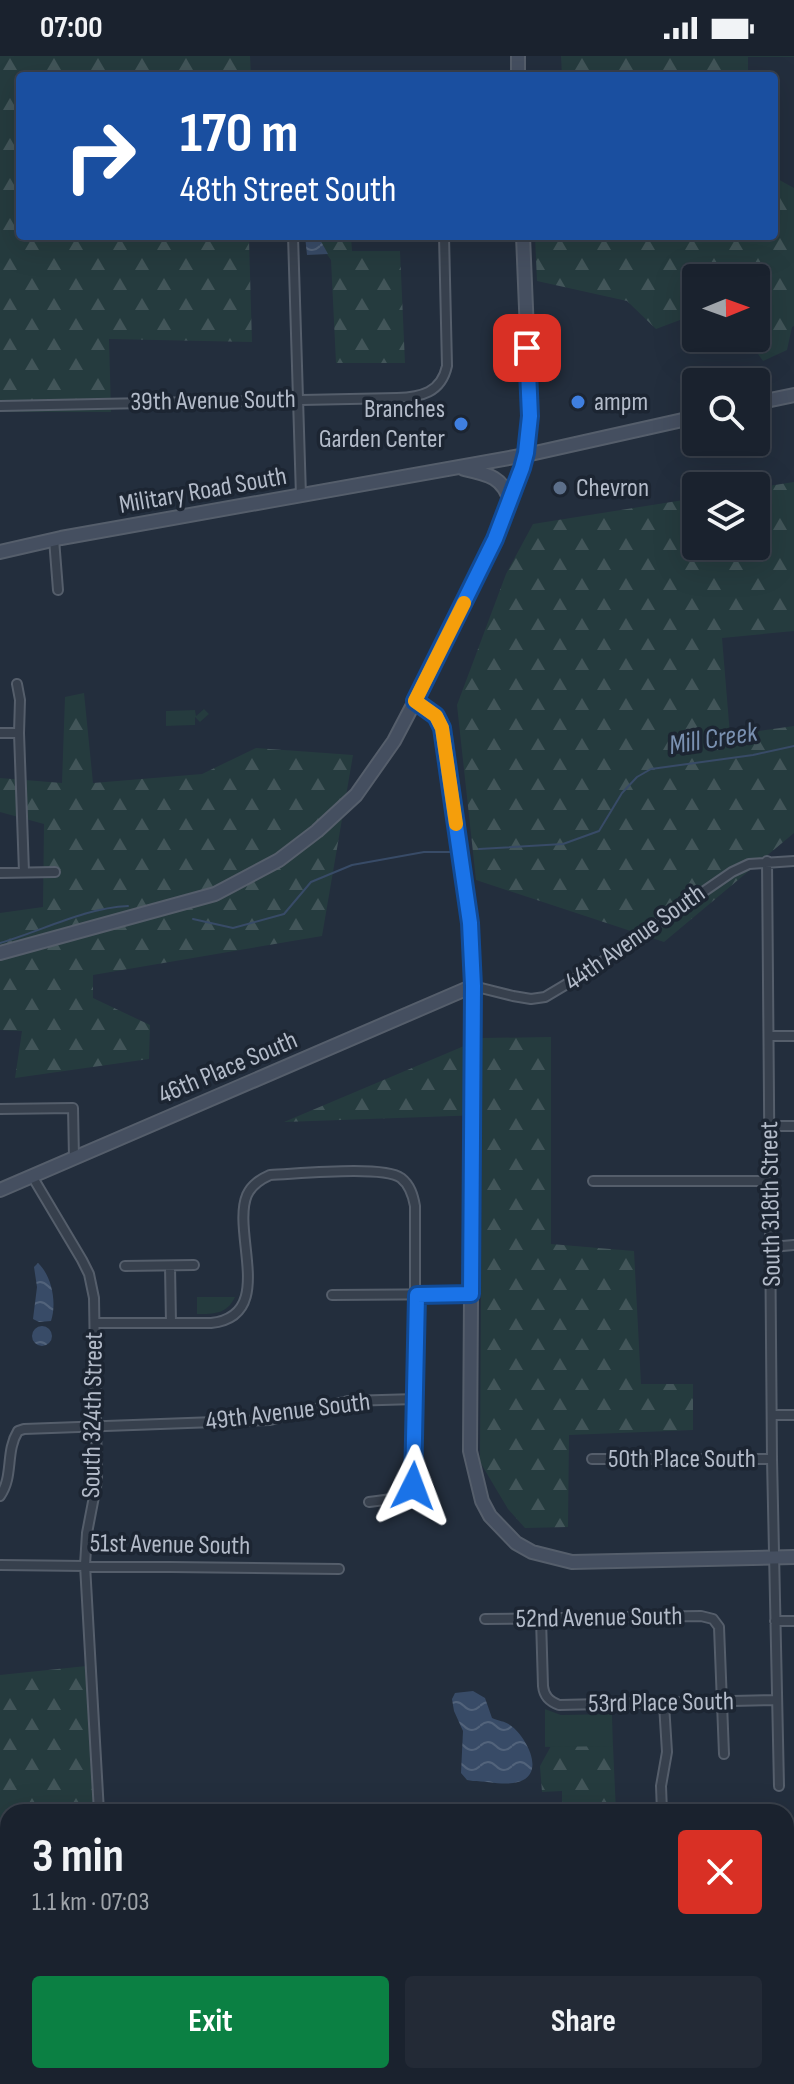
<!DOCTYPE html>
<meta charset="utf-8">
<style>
:root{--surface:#1a222e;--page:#232a36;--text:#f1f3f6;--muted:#9fa4aa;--line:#383f4a;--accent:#0b8043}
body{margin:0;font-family:"Sofia Sans Condensed",sans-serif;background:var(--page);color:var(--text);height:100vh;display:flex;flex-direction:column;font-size:30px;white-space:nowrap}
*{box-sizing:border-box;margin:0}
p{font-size:26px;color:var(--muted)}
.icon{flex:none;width:44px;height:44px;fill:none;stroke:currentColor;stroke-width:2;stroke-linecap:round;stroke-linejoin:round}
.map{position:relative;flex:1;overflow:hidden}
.drawer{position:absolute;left:0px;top:1748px;width:794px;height:280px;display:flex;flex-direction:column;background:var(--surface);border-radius:24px 24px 0 0;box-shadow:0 8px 32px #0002,0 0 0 2px var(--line)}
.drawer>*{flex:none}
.hud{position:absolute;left:16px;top:16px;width:762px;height:168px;border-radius:8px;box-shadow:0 8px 32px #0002,0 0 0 2px var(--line);background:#1a4fa0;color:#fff;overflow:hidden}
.needle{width:52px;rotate:89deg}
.buttons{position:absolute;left:682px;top:208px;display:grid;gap:16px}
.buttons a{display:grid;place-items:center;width:88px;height:88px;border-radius:8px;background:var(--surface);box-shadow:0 8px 32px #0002,0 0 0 2px var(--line);font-size:40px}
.pin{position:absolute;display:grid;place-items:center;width:68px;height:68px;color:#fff;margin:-34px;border-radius:16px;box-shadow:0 4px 12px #0006}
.me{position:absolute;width:88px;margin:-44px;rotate:3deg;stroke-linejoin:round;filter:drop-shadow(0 0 6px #0008)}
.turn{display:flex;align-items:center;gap:28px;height:168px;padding:0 32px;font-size:36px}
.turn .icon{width:104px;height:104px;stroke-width:2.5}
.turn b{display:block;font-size:56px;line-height:68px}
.round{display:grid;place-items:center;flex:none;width:84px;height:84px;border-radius:8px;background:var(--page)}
.summary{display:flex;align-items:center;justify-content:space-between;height:136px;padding:0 32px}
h1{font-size:48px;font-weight:700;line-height:60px}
.button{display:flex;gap:16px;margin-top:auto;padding:16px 32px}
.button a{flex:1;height:92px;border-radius:8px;background:var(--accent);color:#fff;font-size:32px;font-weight:700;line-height:92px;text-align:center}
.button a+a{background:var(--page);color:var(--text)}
.status{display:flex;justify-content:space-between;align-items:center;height:56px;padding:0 40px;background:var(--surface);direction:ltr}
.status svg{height:22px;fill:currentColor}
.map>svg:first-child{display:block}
.forest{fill:url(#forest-firs)}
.park{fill:#253b3e}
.water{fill:url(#water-waves)}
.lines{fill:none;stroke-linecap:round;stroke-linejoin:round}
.stream{stroke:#384b67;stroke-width:2}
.street-casing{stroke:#555e6b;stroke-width:12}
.secondary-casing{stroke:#555e6b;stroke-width:16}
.street{stroke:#37404d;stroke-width:8}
.secondary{stroke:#454f60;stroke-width:12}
.route-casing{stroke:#114b97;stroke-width:20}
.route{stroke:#1a73e8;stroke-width:14}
.slow{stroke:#f59e0b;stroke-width:14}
.shop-dot{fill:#3f7fe0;stroke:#1c2532;stroke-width:3}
.service-dot{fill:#5c6f8a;stroke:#1c2532;stroke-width:3}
.labels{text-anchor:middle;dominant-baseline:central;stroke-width:7;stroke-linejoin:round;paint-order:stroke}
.street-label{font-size:26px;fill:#b3bbc9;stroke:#1c2532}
.poi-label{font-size:26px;fill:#b3bbc9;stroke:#1c2532;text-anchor:start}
.water-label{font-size:28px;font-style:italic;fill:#7a91b1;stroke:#1c2532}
</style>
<div class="status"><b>07:00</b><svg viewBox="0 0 49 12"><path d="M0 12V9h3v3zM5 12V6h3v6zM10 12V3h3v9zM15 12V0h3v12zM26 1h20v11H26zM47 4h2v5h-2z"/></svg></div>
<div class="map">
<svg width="794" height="2028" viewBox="0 0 794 2028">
<defs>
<pattern id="forest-firs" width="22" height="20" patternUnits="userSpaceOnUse" patternTransform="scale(2)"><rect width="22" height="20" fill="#253b3e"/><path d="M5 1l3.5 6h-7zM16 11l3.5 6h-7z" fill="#425559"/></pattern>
<pattern id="water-waves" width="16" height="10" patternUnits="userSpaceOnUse" patternTransform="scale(2)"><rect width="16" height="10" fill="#384b67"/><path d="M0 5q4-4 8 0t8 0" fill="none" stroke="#52637b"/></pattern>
</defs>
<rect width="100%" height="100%" fill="#232e3d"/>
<path class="forest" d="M0 0H250L251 20H20V180H199V186L249 184 252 286 109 283 111 356H0Z
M561 0H794V1H748V20H562Z
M774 121 794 132V270L792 271 787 294 763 305 747 282H756V222H696V263L688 261 656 273 627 245 537 225 535 180H774Z
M314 180H351L352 195H400L405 307H336L331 204Z
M794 426V575L722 582 730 679 794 670V777L664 886 476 824 457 649 506 518 533 468 696 442V490H756V432Z
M84 637 93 727 202 718 256 692 353 699 322 880 93 919V942L150 969 149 1003 15 1022 22 975 0 974V857L43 851 44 768 0 756V722L62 727 65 641Z
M551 981V1188L634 1195 641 1328H693V1374L569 1379 568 1471 525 1472 508 1453 480 1406 482 1059 284 1066 483 982Z
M96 1609 104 1756H8V1853H0V1619Z
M551 1690H613L616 1756H562V1735L542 1736 540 1710Z"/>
<path class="park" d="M204 653 209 658 200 666 195 661V669L166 670V655L195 654 196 660Z
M197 1241H235C227 1258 215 1258 197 1258Z
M545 1653 561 1659 612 1658 613 1690 545 1691Z"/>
<path class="water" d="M305 180H318L328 198 307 199Z
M38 1207C52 1220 57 1247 51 1265L39 1266 33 1263 37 1231 34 1211Z
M32 1280a10 10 0 1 1 20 0a10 10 0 1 1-20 0Z
M473 1635 485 1642 492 1662C498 1665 505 1665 510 1669 526 1680 547 1718 518 1726 505 1730 487 1725 473 1725L467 1724 461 1717 463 1675 454 1655 452 1643 455 1637Z"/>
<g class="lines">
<path class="stream" d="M479 793 563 788 599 775 622 737 637 721 651 713 753 699 794 690
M193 863 233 872 284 858 311 826 352 809 424 796H450
M0 887C42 875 84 852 128 850"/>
<g class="street-casing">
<path id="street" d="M293 180 301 440
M0 350 397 342C421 341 441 337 447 310L444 180
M54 483 58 534
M17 628 20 644 19 677 24 816
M0 677H19
M767 805 772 1403 779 1730
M0 817 55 816
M473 930 513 940 531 943 545 941 587 916 732 816 749 808 794 805
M769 980H794
M0 1053 73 1052 74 1102
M770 1070H794
M32 1120 82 1204 89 1218 94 1242 97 1425 87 1477 85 1509 99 1756
M593 1125H770
M771 1191 794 1189
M125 1210 194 1209
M170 1210 171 1267
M332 1239 471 1238
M96 1267H211C277 1260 231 1177 247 1139 252 1128 261 1123 270 1119 297 1118 383 1109 401 1122 410 1129 413 1139 415 1150V1423C409 1445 388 1443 369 1446
M773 1359H794
M592 1403H772
M0 1440C14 1420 5 1396 18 1375L24 1373 270 1364 348 1345 416 1343
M0 1509 339 1513
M485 1563 701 1560 713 1563 719 1571 724 1698
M541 1563 543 1630C544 1640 549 1645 559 1649L776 1644
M775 1565H794
M662 1756 661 1730 667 1696 664 1648
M787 1961 790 2028
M0 1969H8
M37 2020V2028
M106 2020 107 2028
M276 2020V2028
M444 2020V2028
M565 2020 566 2028
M736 2020 737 2028"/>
</g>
<g class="secondary-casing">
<path id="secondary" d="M518 0V20
M756 347 794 339
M464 413C487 418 504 421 510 446
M0 496 61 482 526 399 696 361
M415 645 436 660 442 672 470 867 473 930 470 1395 482 1445 490 1460 516 1487 532 1496 572 1506 794 1501
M0 897 215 838 279 804 317 775 356 739 394 685 415 645 487 501 522 412 529 380 530 348 523 180
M0 1134 473 930"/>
</g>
<use href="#street" class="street"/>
<use href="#secondary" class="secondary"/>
</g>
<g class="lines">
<g class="route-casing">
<path id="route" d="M413 1430 417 1239 471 1238 473 930 470 867 442 672 436 660 415 645 495 483 522 412 526 397 530 360 527 292"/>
</g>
<use href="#route" class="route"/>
<path class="slow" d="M456 768 442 672 436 660 415 645 464 547"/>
</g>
<g class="shop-dot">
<circle cx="578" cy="346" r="8"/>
<circle cx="461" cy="368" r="8"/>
</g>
<circle class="service-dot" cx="560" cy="432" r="8"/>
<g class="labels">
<g class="street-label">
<text transform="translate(213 345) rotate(-1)">39th Avenue South</text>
<text transform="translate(203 435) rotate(-10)">Military Road South</text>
<text transform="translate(635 882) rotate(-35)">44th Avenue South</text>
<text transform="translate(228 1012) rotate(-23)">46th Place South</text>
<text transform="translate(771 1148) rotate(-91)">South 318th Street</text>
<text transform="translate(288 1356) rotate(-7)">49th Avenue South</text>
<text transform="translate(93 1359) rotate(-89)">South 324th Street</text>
<text x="682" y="1403">50th Place South</text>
<text transform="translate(170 1489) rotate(1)">51st Avenue South</text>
<text transform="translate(599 1562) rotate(-1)">52nd Avenue South</text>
<text transform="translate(661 1647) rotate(-1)">53rd Place South</text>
</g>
<g class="poi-label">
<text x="594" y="346">ampm</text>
<text x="445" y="353" text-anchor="end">Branches<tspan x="445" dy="30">Garden Center</tspan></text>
<text x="576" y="432">Chevron</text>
</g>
<g class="water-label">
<text transform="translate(713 683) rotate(-9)">Mill Creek</text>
</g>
</g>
</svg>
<div class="buttons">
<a><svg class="needle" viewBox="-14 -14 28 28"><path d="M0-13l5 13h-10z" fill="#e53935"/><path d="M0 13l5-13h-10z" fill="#9fa4aa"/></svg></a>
<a><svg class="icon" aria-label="search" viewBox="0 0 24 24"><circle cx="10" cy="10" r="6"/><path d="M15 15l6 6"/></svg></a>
<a><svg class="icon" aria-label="layers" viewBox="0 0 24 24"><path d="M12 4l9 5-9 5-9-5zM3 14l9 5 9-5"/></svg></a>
</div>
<div class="pin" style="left:527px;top:292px;background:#d93025"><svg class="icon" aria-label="arrive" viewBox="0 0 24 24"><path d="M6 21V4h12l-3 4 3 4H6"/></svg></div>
<svg class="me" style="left:413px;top:1430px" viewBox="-20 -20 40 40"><path d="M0-17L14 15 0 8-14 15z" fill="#1a73e8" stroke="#fff" stroke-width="4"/></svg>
<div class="hud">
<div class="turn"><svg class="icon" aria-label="right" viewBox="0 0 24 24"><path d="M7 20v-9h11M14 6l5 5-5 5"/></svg><div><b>170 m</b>48th Street South</div></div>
</div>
<section class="drawer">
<div class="summary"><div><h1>3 min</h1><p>1.1 km · 07:03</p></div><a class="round" style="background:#d93025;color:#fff"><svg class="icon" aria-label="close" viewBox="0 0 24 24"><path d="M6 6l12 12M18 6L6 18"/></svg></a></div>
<div class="button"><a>Exit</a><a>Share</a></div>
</section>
</div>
